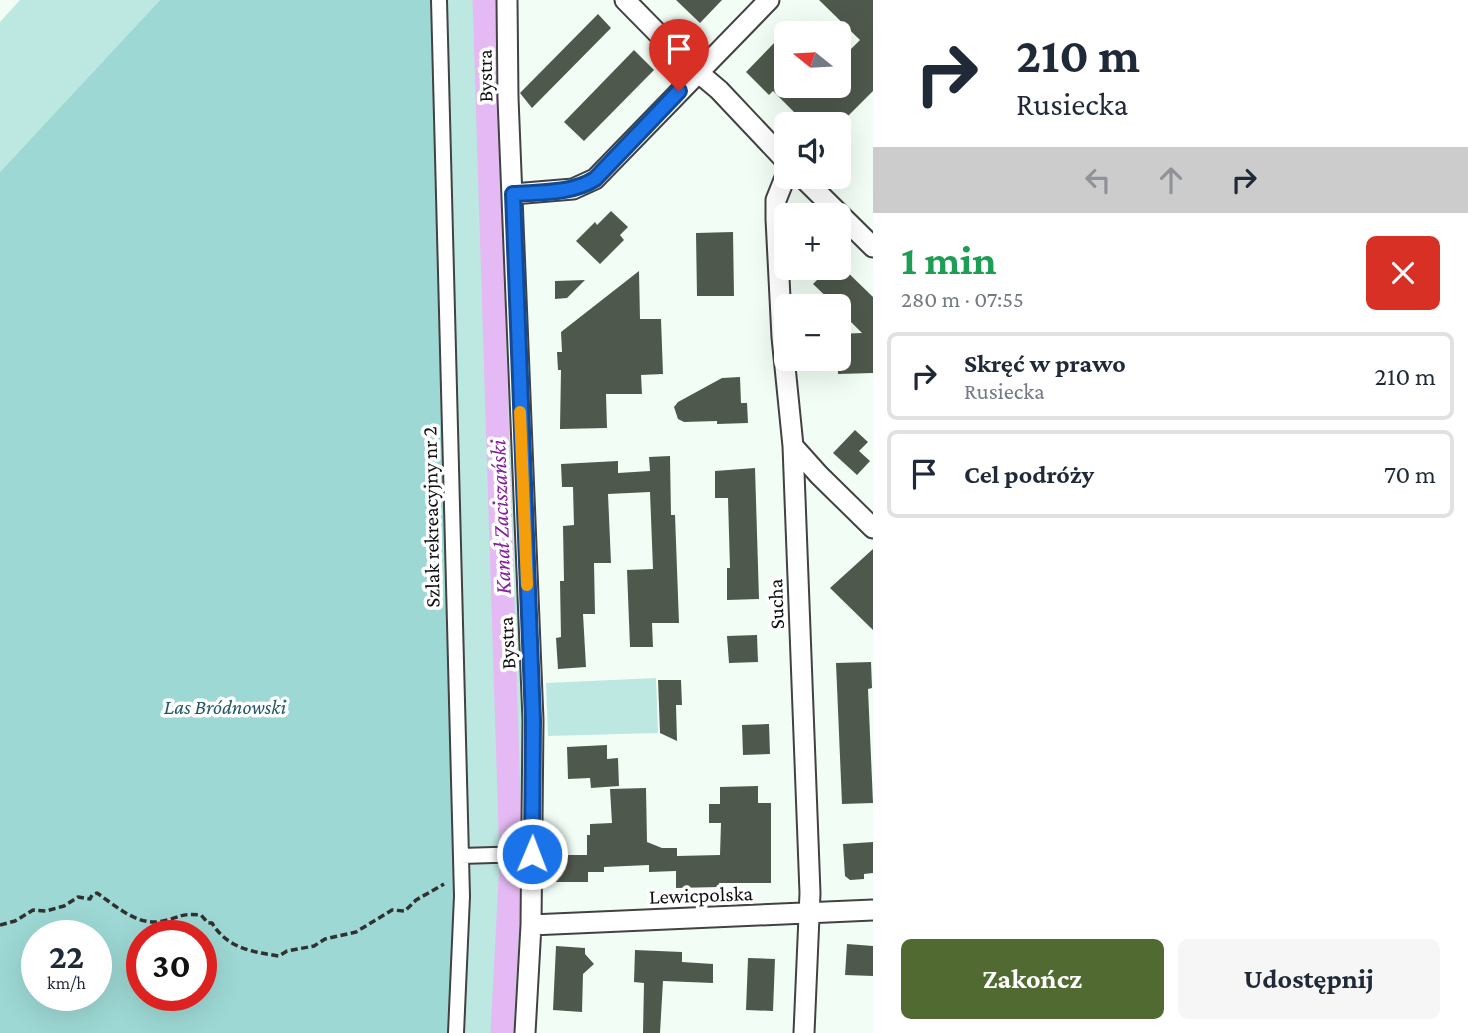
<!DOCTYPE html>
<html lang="pl">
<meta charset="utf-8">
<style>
:root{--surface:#fff;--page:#f6f6f7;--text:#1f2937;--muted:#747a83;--line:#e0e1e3;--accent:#506a32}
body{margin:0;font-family:"Crimson Pro",serif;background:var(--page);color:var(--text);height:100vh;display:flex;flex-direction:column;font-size:26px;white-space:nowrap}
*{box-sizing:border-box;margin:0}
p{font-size:23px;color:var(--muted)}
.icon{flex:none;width:38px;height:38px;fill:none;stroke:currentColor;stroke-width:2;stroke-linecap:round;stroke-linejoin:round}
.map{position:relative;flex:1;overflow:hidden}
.drawer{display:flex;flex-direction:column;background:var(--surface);width:595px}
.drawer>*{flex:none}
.top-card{background:#fff;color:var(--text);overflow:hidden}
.needle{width:46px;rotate:288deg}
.fabs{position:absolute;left:774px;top:21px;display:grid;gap:14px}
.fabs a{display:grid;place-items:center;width:77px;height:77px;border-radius:10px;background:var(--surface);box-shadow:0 7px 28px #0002;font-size:35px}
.speed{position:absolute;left:21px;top:920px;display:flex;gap:14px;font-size:35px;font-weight:700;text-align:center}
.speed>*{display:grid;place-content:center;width:91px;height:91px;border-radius:50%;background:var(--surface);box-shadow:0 7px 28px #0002;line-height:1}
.speed small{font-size:18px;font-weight:400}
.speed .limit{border:10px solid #d22;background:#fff;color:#111}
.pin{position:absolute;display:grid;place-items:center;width:60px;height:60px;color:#fff;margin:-72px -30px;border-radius:50% 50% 50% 0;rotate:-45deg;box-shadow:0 0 7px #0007}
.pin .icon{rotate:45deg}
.me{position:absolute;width:77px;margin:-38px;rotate:1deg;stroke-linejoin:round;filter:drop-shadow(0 0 5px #0008)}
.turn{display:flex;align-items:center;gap:24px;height:147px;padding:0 28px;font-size:32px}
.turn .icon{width:91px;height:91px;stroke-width:2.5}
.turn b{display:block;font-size:49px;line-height:60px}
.lanes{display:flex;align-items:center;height:66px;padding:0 28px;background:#0003;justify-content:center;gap:35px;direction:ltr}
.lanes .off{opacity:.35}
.round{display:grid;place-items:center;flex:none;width:74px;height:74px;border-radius:10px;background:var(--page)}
.overview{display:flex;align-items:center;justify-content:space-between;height:119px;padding:0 28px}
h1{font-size:42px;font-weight:700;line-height:52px;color:#1e9e55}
.action{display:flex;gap:14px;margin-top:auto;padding:14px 28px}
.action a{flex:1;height:80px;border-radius:10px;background:var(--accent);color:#fff;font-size:28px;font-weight:700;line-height:80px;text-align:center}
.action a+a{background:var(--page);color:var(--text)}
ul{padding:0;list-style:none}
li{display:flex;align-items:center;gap:21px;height:88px;margin:0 14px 10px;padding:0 14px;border:4px solid var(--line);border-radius:10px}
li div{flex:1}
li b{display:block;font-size:26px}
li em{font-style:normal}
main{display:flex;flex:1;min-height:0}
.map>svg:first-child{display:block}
.green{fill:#bde8e2}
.forest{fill:#9dd8d4;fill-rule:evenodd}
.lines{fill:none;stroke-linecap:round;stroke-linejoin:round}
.canal{stroke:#e5b9f3;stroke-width:23}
.building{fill:#4f584c}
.pedestrian-casing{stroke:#424242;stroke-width:18}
.minor-casing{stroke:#424242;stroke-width:23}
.path{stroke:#313131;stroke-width:3.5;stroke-dasharray:7 3.5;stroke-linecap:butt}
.pedestrian{stroke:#fff;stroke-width:14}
.minor{stroke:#fff;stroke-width:19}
.route-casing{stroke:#114b97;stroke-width:18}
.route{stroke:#1a73e8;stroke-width:12}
.slow{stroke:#f59e0b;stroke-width:12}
.labels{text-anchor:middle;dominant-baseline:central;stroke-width:7;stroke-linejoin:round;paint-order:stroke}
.street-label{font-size:21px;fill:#0f0f0f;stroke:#fff}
.park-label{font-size:21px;font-style:italic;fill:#225965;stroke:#fff}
.water-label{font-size:23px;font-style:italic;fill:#851e9c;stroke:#fff}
</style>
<main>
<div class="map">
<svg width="873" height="1033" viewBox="0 0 873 1033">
<rect width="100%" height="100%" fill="#f2fef5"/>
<path class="green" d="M20 0H160L0 172V22Z
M433 0H481L508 862 499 1033H451Z
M488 0H497L526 776 523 848H514Z
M656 678 658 733 548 736 546 683Z
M523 861 516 1033H506L514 862Z"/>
<path class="forest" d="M160 0H433L456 935 451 1033H0V172ZM37 936H96V996H37ZM142 936H201V996H142Z"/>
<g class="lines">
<path class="canal" d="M484 0 511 862 502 1033"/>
</g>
<path class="building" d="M676 0H722L700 23Z
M819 0H873V91L840 124H806L773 91 769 95 746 72 775 42 786 52V86H838V62L860 40Z
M598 14 611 28 532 108 520 93Z
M634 50 654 70 584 141 564 122Z
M611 211 628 227 620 235 624 240 600 264 576 241 595 222 597 225Z
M733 232 734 296H697L696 233Z
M838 263 873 297V373L838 374V334L862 333 838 309V306H836L813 284 829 268H838Z
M639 271 640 319H661L663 374 641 375 642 394H606L607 428 560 429 561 370H558L557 352H562L561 332Z
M585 280 567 298 555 299V281Z
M740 377 741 403H747L748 423 717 424V421L684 422 678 419 674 407 678 402 722 378Z
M855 430 868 442 859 451 870 461 857 475 833 453Z
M670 456 671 515H675L679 623H652L653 647H630L627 570 653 569 650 492 608 494 611 563H594L595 614H583L586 667 558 669 556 638 561 637 560 581H564L563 526 574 525 573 487H562L561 464 618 461V473L650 471 649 457Z
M755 468 759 599 727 600V568H730L728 498H715V471Z
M873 549V630L830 588Z
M757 635 758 662 729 663 727 636Z
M871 662 872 688 868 689 873 803 842 804 836 663Z
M658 680H681L682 705H676L677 741 660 733Z
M769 724 770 754 743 755 742 725Z
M607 745V759L618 758 619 786 591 788 590 778 568 779 567 747Z
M758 786V803H771V883H719V887L676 888V871L649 872V865L604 867V872H588V882H556V855H587V835H590V824L612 823 610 789 646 788 647 842 662 848H677V856L720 855 721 823H709V804H720V787Z
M873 842V873L864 874V879L850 880 845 876 843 844Z
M847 944 873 946V976L845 975Z
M556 946 585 948V954L594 964 583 974 582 1012 553 1010Z
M635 950 682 952V962L713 964V983L663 981 660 1033H643L644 983 634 982Z
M748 958 775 959 773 1011 746 1010Z"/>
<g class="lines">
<g class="pedestrian-casing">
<path id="pedestrian" d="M439 0 462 896 456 1033
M461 856 532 854"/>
</g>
<g class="minor-casing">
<path id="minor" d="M507 0 508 98 533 720 531 925 525 1033
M625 0 687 63 719 90 786 161
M786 175 776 200V219L782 337 793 446 810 893 804 1033
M802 177 873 247
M513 194 573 189 595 179 769 0
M793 446 819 475 873 528
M531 925 873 910"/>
</g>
<path class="path" d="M0 925 15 921 33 910 46 911 64 906 78 897 90 899 92 895 97 893C116 906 138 927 163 921 182 917 180 913 201 915L208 923H212C227 948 252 952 279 956L287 951 314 946 325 939 356 932 392 910 405 911 416 900 444 884"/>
<use href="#pedestrian" class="pedestrian"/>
<use href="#minor" class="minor"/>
</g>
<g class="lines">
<g class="route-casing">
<path id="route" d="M532 854 533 720 513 194C540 192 571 194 595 179L679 91"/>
</g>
<use href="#route" class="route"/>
<path class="slow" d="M520 412 527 585"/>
</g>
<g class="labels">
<g class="street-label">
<text transform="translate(485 76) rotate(-91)">Bystra</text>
<text transform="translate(431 517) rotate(-91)">Szlak rekreacyjny nr 2</text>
<text transform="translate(776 604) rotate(-92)">Sucha</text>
<text transform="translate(507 643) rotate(-93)">Bystra</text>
<text transform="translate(701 895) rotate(-2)">Lewicpolska</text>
</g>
<g class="park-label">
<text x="225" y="707">Las Bródnowski</text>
</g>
<g class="water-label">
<text transform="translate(500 517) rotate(-92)">Kanał Zaciszański</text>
</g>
</g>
</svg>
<div class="fabs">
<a><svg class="needle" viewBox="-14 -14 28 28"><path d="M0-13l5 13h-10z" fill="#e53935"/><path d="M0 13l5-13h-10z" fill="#747a83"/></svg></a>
<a><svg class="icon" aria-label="sound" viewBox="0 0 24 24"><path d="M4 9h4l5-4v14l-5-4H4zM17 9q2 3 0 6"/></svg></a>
<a>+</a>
<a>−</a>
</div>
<div class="speed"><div>22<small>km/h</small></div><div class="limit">30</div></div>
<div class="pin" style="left:679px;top:91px;background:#d93025"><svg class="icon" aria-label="arrive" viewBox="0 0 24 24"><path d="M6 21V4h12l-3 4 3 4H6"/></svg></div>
<svg class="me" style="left:532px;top:854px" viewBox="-20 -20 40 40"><circle r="17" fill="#1a73e8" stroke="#fff" stroke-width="3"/><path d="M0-11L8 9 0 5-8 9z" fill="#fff"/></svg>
</div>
<section class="drawer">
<div class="top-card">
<div class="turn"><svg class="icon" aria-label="right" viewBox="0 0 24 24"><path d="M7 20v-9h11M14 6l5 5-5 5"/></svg><div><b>210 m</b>Rusiecka</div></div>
<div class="lanes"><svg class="icon off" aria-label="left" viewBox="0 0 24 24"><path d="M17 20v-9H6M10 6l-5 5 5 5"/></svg><svg class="icon off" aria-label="ahead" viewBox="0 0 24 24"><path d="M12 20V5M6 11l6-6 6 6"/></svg><svg class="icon" aria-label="right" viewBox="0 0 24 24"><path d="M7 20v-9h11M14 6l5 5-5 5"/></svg></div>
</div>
<div class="overview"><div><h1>1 min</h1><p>280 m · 07:55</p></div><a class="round" style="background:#d93025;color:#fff"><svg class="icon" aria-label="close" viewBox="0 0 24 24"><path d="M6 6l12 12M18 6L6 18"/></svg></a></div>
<ul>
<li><svg class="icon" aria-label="right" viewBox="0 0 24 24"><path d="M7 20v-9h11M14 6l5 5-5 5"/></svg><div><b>Skręć w prawo</b><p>Rusiecka</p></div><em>210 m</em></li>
<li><svg class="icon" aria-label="arrive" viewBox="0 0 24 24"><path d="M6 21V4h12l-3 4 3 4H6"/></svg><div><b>Cel podróży</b></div><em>70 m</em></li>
</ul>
<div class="action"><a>Zakończ</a><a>Udostępnij</a></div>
</section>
</main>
